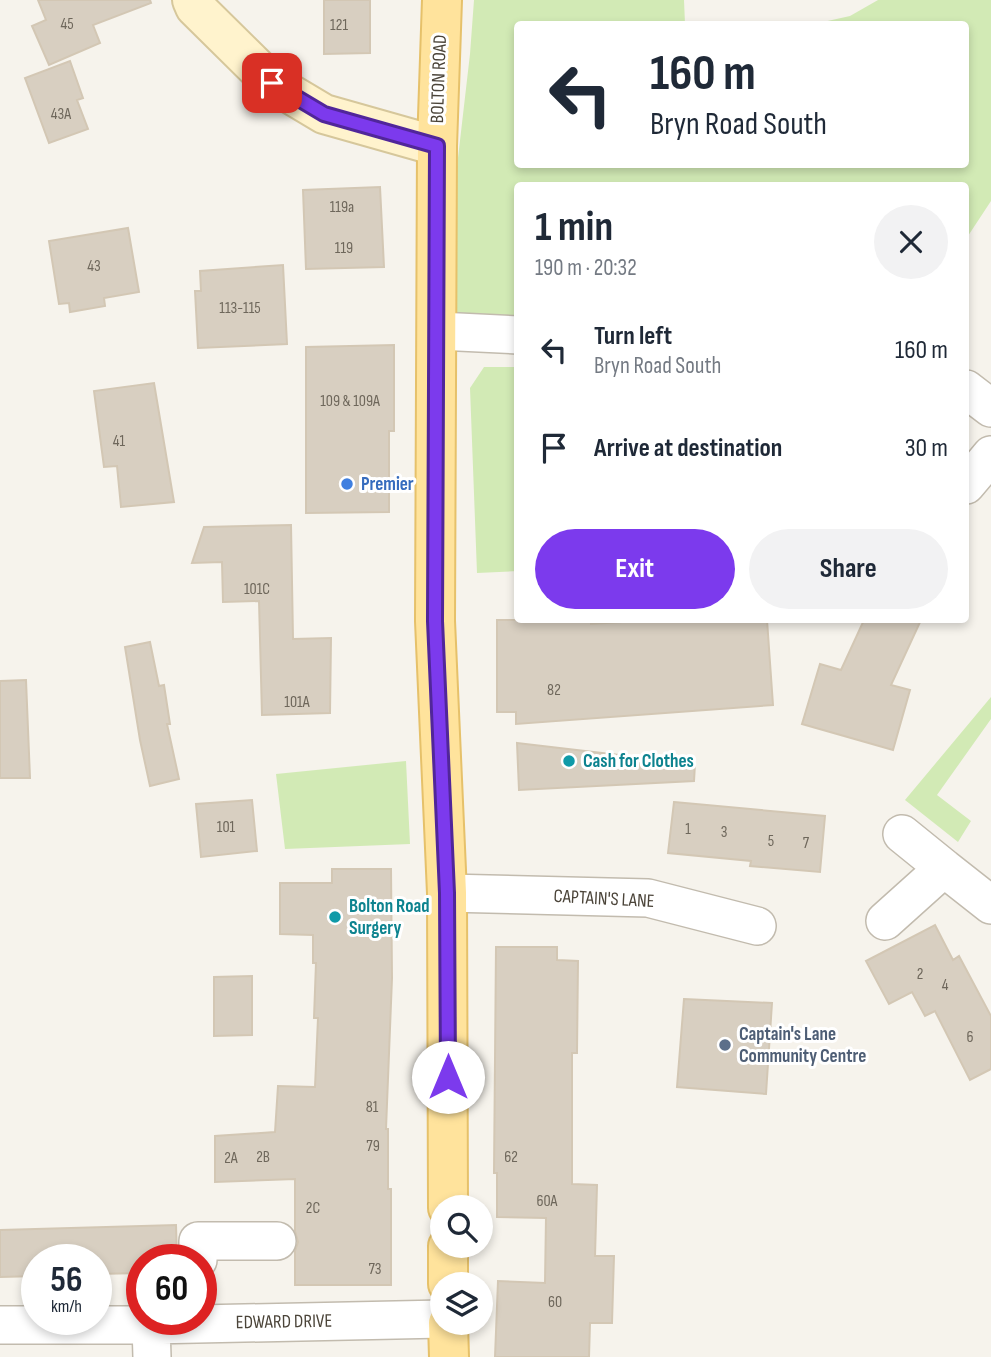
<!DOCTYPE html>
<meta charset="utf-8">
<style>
:root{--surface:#fff;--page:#f2f2f3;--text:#1f2937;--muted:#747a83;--accent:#7c3aed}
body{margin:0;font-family:"Sofia Sans Condensed",sans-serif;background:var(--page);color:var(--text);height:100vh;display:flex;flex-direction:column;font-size:26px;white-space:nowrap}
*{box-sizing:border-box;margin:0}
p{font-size:23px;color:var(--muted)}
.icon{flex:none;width:38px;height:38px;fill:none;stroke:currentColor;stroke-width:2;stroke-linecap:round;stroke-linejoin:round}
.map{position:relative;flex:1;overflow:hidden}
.details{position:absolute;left:514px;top:182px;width:455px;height:441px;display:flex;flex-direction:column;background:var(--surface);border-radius:7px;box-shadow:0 4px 10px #0003}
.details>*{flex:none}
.hud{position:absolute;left:514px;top:21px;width:455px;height:147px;border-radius:7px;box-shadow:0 4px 10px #0003;background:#fff;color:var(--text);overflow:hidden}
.tools{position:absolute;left:430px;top:1195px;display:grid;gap:14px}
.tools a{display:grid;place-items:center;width:63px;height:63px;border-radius:50%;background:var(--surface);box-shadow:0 4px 10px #0003;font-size:35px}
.speed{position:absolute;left:21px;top:1244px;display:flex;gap:14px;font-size:35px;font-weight:700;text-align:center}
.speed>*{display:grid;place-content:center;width:91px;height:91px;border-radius:50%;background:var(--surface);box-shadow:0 4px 10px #0003;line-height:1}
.speed small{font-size:18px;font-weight:400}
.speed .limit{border:10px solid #d22;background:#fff;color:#111}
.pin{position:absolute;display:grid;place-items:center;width:60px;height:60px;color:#fff;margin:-30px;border-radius:14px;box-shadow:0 4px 10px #0006}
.me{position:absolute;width:77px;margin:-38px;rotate:0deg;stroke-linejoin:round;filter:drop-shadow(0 0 5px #0008)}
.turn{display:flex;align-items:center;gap:24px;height:147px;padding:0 21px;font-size:32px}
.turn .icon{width:91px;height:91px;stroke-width:2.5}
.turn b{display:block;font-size:49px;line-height:60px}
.round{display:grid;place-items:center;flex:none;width:74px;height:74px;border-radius:37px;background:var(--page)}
.overview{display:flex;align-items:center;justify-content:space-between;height:119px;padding:0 21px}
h1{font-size:42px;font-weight:700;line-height:52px}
.cta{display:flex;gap:14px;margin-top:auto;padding:14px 21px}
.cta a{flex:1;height:80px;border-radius:42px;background:var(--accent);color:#fff;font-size:28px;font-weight:700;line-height:80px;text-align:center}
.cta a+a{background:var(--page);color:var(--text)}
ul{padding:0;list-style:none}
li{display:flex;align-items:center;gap:21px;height:98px;padding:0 21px}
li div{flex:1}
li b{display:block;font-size:26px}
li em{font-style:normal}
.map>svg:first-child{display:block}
.green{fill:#d2eab5}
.building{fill:#d8cfc1;stroke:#d3c7b4;stroke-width:2}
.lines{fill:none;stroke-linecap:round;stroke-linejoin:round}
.street-casing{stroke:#c2bbae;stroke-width:40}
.secondary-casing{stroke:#d6c79b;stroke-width:42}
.primary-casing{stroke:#e6c16a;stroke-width:42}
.street{stroke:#fff;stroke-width:37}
.secondary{stroke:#fff3cd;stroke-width:38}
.primary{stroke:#ffe39c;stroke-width:38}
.route-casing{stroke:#51269a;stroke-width:18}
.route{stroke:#7c3aed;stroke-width:12}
.shop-dot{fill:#3f7fe0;stroke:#fff;stroke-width:2.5}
.culture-dot{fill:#0f9aa8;stroke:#fff;stroke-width:2.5}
.service-dot{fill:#5c6f8a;stroke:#fff;stroke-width:2.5}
.labels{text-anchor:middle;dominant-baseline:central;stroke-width:6;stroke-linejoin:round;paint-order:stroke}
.number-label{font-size:16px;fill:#6e675b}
.street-label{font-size:19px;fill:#4b4439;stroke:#fff}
.shop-label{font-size:19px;font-weight:bold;fill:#366cbe;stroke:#fff;text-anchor:start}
.culture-label{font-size:19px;font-weight:bold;fill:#0d838f;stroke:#fff;text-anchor:start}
.service-label{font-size:19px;font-weight:bold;fill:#4e5e75;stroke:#fff;text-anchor:start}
</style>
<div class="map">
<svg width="991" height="1357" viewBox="0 0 991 1357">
<rect width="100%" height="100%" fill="#f6f3ec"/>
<path class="green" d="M474 0H684L685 24H518V164H966V24H814L850 16 878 0H991V201L966 239V186H518V335L438 331 470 54Z
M484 367H518V571L477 573 470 388Z
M991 697V719L937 795 971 821 958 842 905 800Z
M406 761 410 844 285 849 276 774Z"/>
<path class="building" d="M38 0H150L151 3 93 25 100 43 49 65 32 26 46 20Z
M324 0H370V53L324 54Z
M70 61 83 98 77 100 88 129 49 143 25 78Z
M380 187 384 267 306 269 303 190Z
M128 228 139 292 104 298 105 306 70 312 69 303 59 304 49 241Z
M283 265 287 344 198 348 195 291H201L200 271Z
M394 345V431H389V512L306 513V347Z
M154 383 174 502 121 507 117 466 104 467 94 391Z
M291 525 293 639 331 638 330 713 262 715 259 601 223 602 222 562 192 563 204 527Z
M497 620H591V624L655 620H767L773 705 516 724V712H497Z
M864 620H921L891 685 910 690 893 750 802 724 820 664 841 670Z
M150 642 159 686 164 685 170 724H167L179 779 150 786 140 740 125 647Z
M26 680 30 778H0V681Z
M517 743 695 764 694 781 519 790Z
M252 800 257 851 201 857 196 804Z
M674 802 825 816 820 872 750 866 751 861 668 853Z
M332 869H391L392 978 386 1129H388V1189H391V1285H295V1251L298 1242 295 1231V1179L215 1182V1136L275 1132 278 1086 315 1087 318 1018H314L316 963H313V935L280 934V883H332Z
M935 925 953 960 959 956 991 1016V1069L970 1080 935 1011 925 1016 912 992 889 1004 866 961Z
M496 947H557V960L578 961 577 1053H572V1184L597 1185 595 1256H614L612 1323H590L589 1357H495L498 1281 545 1283 546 1218 497 1217V1173H494Z
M252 976V1035L214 1036V977Z
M684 999 772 1003 766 1094 677 1087Z
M176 1225 177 1260H142V1273L96 1274V1260H37V1276L0 1277V1230Z"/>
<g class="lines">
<g class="street-casing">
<path id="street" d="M438 331 518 335
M966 389 991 408
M966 485 991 455
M944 868 991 905
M447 893 648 898 757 926
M885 921 944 868 902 834
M198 1260V1241H277
M0 1325H151L443 1319
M151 1325 152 1357"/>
</g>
<g class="secondary-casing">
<path id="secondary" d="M192 0 195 7 272 83 324 114 437 146"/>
</g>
<g class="primary-casing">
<path id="primary" d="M442 0 437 146 435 621 447 893 448 1208
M448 1246V1284
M448 1323 449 1357"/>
</g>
<use href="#street" class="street"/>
<use href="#secondary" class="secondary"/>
<use href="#primary" class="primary"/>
</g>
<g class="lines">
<g class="route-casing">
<path id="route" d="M272 83 324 114 437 146 435 621 447 893 448 1077"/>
</g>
<use href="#route" class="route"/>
</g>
<circle class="shop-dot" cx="347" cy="484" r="7"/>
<g class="culture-dot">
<circle cx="569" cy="761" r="7"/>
<circle cx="335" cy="917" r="7"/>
</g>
<circle class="service-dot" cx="725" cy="1045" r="7"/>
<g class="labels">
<g class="number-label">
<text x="67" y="24">45</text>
<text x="339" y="25">121</text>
<text x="61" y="114">43A</text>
<text x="342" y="207">119a</text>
<text x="344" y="248">119</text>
<text x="94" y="266">43</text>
<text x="240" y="308">113-115</text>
<text x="350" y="401">109 &amp; 109A</text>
<text x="119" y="441">41</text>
<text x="257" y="589">101C</text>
<text x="554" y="690">82</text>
<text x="297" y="702">101A</text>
<text x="226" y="827">101</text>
<text x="688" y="829">1</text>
<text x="724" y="832">3</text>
<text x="771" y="841">5</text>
<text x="806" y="843">7</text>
<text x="920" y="974">2</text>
<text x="945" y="985">4</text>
<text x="970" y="1037">6</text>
<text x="372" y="1107">81</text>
<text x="373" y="1146">79</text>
<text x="263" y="1157">2B</text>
<text x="511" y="1157">62</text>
<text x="231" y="1158">2A</text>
<text x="547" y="1201">60A</text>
<text x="313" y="1208">2C</text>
<text x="375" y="1269">73</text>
<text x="555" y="1302">60</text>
</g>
<g class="street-label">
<text transform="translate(439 79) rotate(-88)">BOLTON ROAD</text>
<text transform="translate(604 899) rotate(3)">CAPTAIN'S LANE</text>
<text transform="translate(284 1322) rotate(-1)">EDWARD DRIVE</text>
</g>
<g class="shop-label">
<text x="361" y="484">Premier</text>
</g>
<g class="culture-label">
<text x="583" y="761">Cash for Clothes</text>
<text x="349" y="906">Bolton Road<tspan x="349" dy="22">Surgery</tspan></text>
</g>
<g class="service-label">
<text x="739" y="1034">Captain's Lane<tspan x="739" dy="22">Community Centre</tspan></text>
</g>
</g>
</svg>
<div class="tools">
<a><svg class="icon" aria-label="search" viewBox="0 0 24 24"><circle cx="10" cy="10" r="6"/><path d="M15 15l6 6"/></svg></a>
<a><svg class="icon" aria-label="layers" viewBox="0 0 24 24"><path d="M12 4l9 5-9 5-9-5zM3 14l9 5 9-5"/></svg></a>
</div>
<div class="speed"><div>56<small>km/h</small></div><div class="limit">60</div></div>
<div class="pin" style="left:272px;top:83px;background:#d93025"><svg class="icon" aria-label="arrive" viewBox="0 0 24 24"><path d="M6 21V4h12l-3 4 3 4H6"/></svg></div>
<svg class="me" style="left:448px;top:1077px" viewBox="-20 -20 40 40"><circle r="19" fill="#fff"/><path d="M0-13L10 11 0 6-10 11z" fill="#7c3aed"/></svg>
<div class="hud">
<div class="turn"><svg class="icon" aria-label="left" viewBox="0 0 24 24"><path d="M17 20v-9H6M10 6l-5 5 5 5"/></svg><div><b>160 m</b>Bryn Road South</div></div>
</div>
<section class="details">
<div class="overview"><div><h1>1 min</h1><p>190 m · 20:32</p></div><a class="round"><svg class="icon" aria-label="close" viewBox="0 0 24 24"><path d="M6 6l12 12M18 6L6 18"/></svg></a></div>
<ul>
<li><svg class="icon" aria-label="left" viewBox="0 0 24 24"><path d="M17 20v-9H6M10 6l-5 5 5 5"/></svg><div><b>Turn left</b><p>Bryn Road South</p></div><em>160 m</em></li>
<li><svg class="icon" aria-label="arrive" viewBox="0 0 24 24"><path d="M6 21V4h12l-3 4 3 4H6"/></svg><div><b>Arrive at destination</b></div><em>30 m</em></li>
</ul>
<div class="cta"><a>Exit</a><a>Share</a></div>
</section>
</div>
